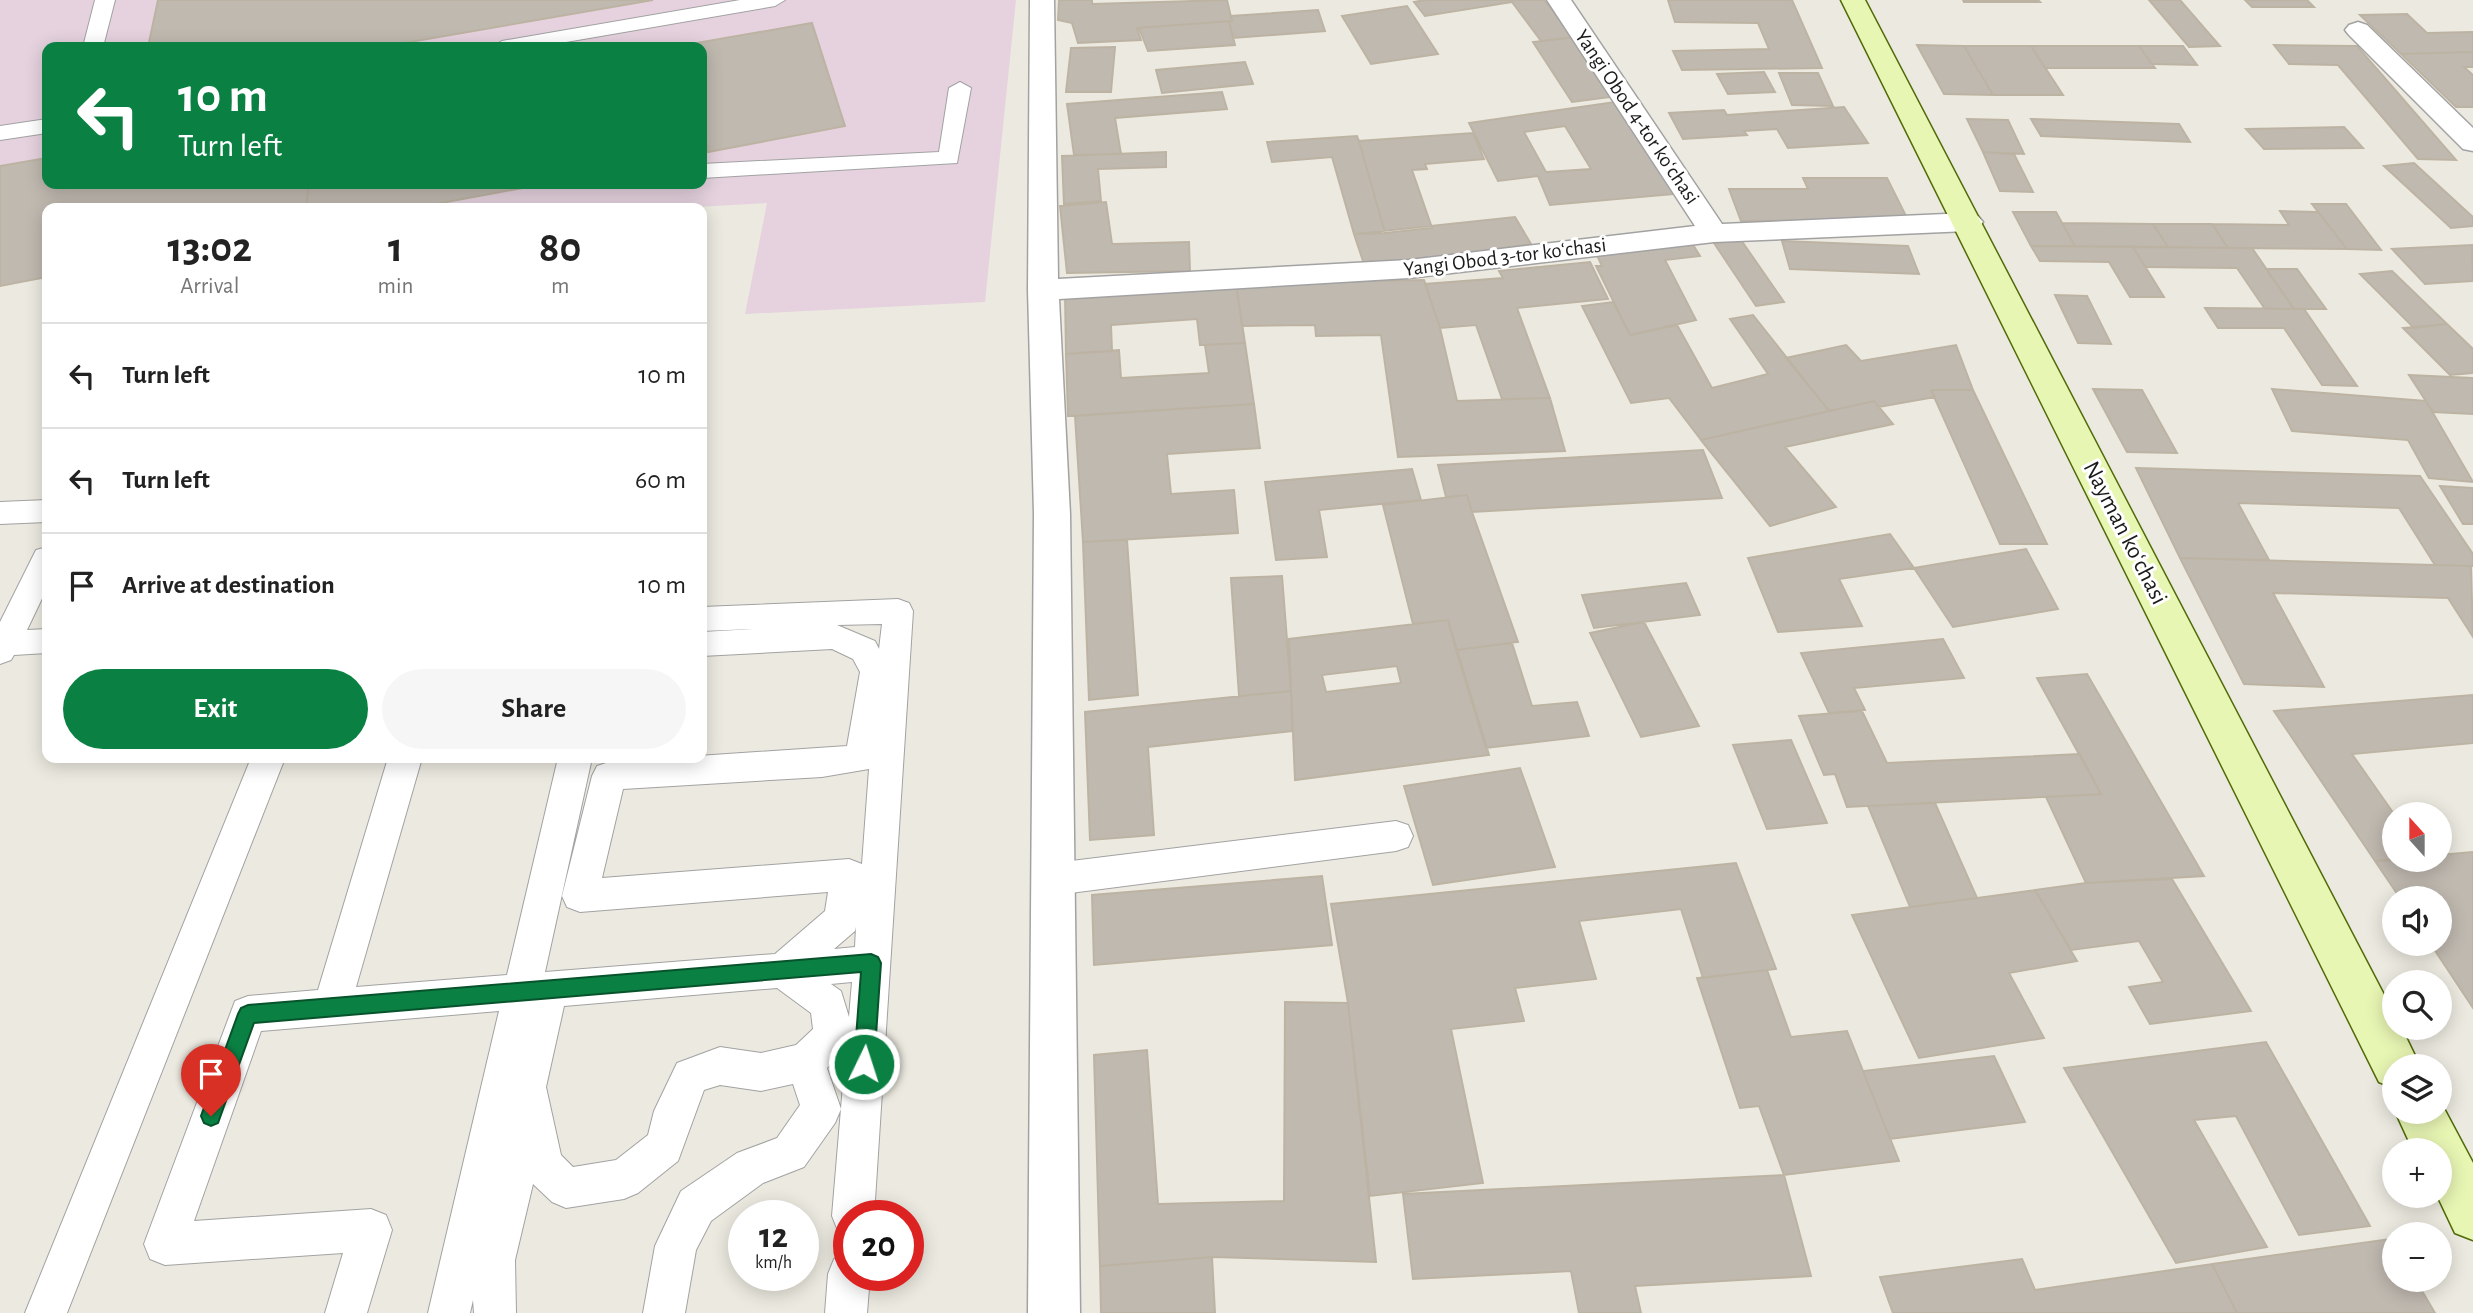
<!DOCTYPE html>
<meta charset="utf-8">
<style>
:root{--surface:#fff;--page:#f6f6f6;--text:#222;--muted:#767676;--line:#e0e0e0;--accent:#0b8043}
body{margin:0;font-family:"Alegreya Sans",sans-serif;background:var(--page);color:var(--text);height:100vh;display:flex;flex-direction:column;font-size:26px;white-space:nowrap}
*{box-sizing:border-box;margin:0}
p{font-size:23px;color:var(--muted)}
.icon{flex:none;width:38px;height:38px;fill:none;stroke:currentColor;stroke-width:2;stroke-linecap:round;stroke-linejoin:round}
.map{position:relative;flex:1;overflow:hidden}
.sheet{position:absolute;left:42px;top:203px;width:665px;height:560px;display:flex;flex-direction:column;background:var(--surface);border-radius:14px;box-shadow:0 4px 18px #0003}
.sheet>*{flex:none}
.top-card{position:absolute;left:42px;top:42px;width:665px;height:147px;border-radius:14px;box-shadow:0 4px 18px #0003;background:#0b8043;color:#fff;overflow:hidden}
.needle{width:46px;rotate:339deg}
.controls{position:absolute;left:2382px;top:802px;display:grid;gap:14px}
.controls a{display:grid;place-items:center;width:70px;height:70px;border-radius:50%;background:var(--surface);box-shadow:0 4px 18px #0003;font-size:35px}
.speed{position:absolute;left:728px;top:1200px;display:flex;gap:14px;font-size:35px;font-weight:700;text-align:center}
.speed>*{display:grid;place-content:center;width:91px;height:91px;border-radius:50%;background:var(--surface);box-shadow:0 4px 18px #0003;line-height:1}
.speed small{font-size:18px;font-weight:400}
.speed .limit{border:10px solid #d22;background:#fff;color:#111}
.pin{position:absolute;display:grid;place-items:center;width:60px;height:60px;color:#fff;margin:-72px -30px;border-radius:50% 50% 50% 0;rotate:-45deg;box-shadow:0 0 7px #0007}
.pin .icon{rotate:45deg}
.me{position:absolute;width:77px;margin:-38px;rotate:4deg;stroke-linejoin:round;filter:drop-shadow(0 0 5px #0008)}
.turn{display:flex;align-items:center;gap:24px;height:147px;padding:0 21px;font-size:32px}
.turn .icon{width:91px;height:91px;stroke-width:2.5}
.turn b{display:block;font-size:49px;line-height:60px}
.eta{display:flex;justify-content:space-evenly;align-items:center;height:119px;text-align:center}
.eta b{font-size:42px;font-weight:700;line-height:49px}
.cta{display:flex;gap:14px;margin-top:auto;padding:14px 21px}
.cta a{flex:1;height:80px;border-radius:42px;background:var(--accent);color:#fff;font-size:28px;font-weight:700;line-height:80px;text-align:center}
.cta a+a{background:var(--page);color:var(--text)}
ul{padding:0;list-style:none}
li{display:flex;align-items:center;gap:21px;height:105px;padding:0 21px;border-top:2px solid var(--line)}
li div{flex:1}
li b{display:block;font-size:26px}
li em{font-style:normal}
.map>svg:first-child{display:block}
.industrial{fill:#e5d2de;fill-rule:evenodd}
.building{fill:#c0b9b0;stroke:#bdb3a3;stroke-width:2;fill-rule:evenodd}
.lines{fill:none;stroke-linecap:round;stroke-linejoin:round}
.service-casing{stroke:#a2a2a2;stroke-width:2}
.minor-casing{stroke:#a2a2a2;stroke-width:3}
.secondary-casing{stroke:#506b08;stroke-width:3}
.service{fill:#fff;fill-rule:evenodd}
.minor{fill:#fff;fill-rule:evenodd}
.secondary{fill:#e8f6b4;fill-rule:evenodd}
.route{fill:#0b8043;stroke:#07532c;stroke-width:2}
.labels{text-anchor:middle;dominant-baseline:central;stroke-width:6;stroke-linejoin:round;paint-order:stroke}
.far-street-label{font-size:21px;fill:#1b1b1b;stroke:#fff}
.street-label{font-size:24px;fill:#1b1b1b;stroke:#fff}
</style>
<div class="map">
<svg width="2473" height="1313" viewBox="0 0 2473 1313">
<rect width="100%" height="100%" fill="#eceae0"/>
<path class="industrial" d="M0 0H1016L985 302 745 314 767 203 679 208H47V277L0 286ZM47 47H702V184H47Z"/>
<path class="building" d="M158 0H653L381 47H148Z
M1059 0H1092V4L1227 0 1232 21 1137 28 1141 40 1078 43 1072 23 1058 20Z
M1425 0H1544L1573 37 1541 41 1512 2 1425 16 1414 2Z
M1668 0H1792L1822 68 1682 70 1673 51 1769 49 1758 23 1675 22Z
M1963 0H2038L2040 2H1964Z
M2149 0H2180L2220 46 2189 47Z
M2245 0H2307L2314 7H2252Z
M1407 6 1438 54 1371 64 1342 16Z
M1318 10 1325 31 1233 38 1229 21H1232L1231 16Z
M2407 14 2427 33 2473 32V52L2401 54 2360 15Z
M1229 21 1235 45 1148 51 1139 28Z
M812 23 845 126 708 152 702 123V47H686L685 45Z
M1577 37 1618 96 1572 102 1533 42Z
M1917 45 1964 46 1993 95 1944 94Z
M2274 45 2357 46 2456 160 2418 159 2338 65 2289 64Z
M1964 46H2031L2063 95H1993Z
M2031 46H2139L2155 68H2045Z
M2139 46H2183L2197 65 2152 64Z
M1115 47 1111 92H1066L1071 48Z
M2473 52V67H2464L2473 75V107H2456L2401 54Z
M1245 62 1253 84 1162 93 1156 70Z
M1764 72 1775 92 1728 94 1717 74Z
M1779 73H1818L1833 106 1792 105Z
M1222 92 1227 109 1115 118 1121 154 1074 155 1067 104Z
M1615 102 1675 194 1550 205 1538 176 1498 181 1469 123ZM1565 126 1591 169 1546 172 1524 132Z
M1844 107 1868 143 1788 148 1777 129 1744 131 1747 135 1683 139 1669 113 1724 110 1727 115Z
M1967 119 2008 120 2024 154 1983 152Z
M2031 119 2179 124 2190 142 2041 136Z
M2344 127 2363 148 2264 149 2246 129Z
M1473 133 1484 159 1425 164 1427 169 1412 170 1432 228 1385 233 1359 141Z
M1357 136 1359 141 1385 233 1354 234 1332 157 1272 162 1267 142Z
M1166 152V167L1098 169 1101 201 1064 204 1062 156Z
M1983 152 2014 154 2033 192 2000 191Z
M47 158V184H309L306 208H47V277L0 286V166Z
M2414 163 2473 217V226L2451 228 2384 166Z
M1803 178H1887L1908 220 1741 221 1729 189H1808Z
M309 184H544L414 208H306Z
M1106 202 1112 244 1189 242 1190 271 1067 273 1060 206Z
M2312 204H2346L2381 250 2347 249Z
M2280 211 2318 212 2347 249 2228 248 2212 224 2289 225Z
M2013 212H2056L2075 246H2031Z
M1515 217 1531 244 1395 263 1364 264 1354 234Z
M2062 223 2153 224 2168 247 2075 246Z
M2153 224H2212L2228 248 2168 247Z
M1690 240 1700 256 1665 260 1696 320 1630 335 1596 266H1602L1594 249Z
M1741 240 1784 302 1756 306 1714 243Z
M1782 241 1908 246 1919 274 1790 269Z
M2472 245 2473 281 2425 284 2392 249Z
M2031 246 2133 247 2164 297H2130L2109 262 2040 261Z
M2133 247 2252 248 2294 309H2265L2237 268 2145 267Z
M1590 262 1608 299 1517 308 1550 398 1502 399 1476 325 1440 328 1425 284 1503 278 1499 271Z
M2266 269H2297L2326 309H2294Z
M2392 271 2447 324 2414 328 2360 274Z
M1424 280 1440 328 1457 401 1550 398 1565 451 1398 457 1381 335 1316 336 1315 325 1242 326 1236 284Z
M1236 284 1245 343 1200 345 1197 319 1111 325 1112 351 1066 354 1065 294Z
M2055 295 2087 296 2111 344 2078 343Z
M1613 302 1630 335 1677 325 1712 388 1768 374 1730 319 1753 315 1829 411 1701 440 1669 398 1631 403 1582 306Z
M2205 308 2304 309 2357 386 2322 385 2284 328H2218Z
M2447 324 2473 349V373L2450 375 2403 328Z
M1245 343 1254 404 1068 416 1066 354 1119 350 1121 378 1209 373 1205 345Z
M1846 345 1861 361 1956 345 1973 390H1931L1935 397 1879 407 1874 401 1829 411 1786 358Z
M2409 375 2473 378V414L2433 412Z
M2093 389 2142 390 2177 453 2127 452Z
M2272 389 2426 401 2473 482 2429 478 2408 440 2292 431Z
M1931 390H1973L2047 544H2000Z
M1874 401 1893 424 1785 447 1836 507 1770 526 1701 440Z
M1254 404 1260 448 1167 454 1171 494 1234 490 1238 533 1083 542 1075 416Z
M1703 450 1722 498 1472 512 1467 495 1446 497 1438 465Z
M2136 468 2420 476 2473 554V566L2435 565 2399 508 2238 503 2269 560 2180 558Z
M1412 469 1421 500 1319 510 1327 557 1276 560 1265 482Z
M2440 486 2473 488V524H2463Z
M1467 495 1472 512 1518 642 1456 650 1448 620 1413 624 1383 505Z
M1890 534 1914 568 1839 579 1862 626 1778 632 1748 558Z
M1127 540 1138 695 1089 700 1083 542Z
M2026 549 2058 609 1953 627 1914 568Z
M2180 558 2471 566 2473 637 2448 598 2273 593 2324 687 2244 684Z
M1282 576 1291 691 1239 696 1231 578Z
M1686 583 1700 615 1594 628 1582 595Z
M1448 620 1489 755 1295 780 1289 639ZM1397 666 1401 683 1326 692 1322 675Z
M1644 622 1699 726 1641 737 1590 633Z
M1943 639 1964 678 1854 688 1865 710 1829 713 1801 653Z
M1512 643 1532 706 1577 702 1589 736 1486 748 1456 650Z
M2087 674 2204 876 2086 883 2046 797 2101 794 2037 678Z
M1291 691 1292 731 1148 747 1154 835 1090 840 1085 712Z
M2473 695V743L2352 754 2394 814V859L2375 861 2274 711Z
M1862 711 1887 763 2080 754 2101 794 1847 807 1835 774 1824 775 1799 716Z
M1791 740 1827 823 1767 829 1733 745Z
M1520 768 1555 867 1433 885 1404 786Z
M1935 803 1977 898 1910 907 1868 806Z
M2473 852V1008L2430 943H2440V898H2400L2375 861 2440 859V855Z
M1736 863 1776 969 1703 978 1681 909 1579 921 1596 979 1515 988 1524 1021 1451 1029 1483 1183 1370 1196 1348 1003 1331 904Z
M1322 876 1332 945 1094 965 1092 895Z
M2172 879 2251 1011 2150 1024 2129 987 2163 982 2139 941 2071 950 2035 890 2086 883Z
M2035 890 2077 961 2009 973 2044 1038 1919 1058 1852 915Z
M1767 970 1791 1037 1847 1031 1899 1161 1784 1175 1759 1106 1740 1108 1697 978Z
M1285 1002 1348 1003 1376 1262 1212 1257 1100 1266 1094 1055 1147 1050 1158 1204 1284 1201Z
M2266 1042 2370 1226 2299 1235 2236 1116 2194 1120 2267 1247 2176 1263 2064 1068Z
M1994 1056 2025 1122 1890 1139 1863 1071Z
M1784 1175 1811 1276 1635 1286 1641 1313H1579L1571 1271 1413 1279 1403 1194Z
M2390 1239 2394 1245V1279H2415L2435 1313H2237L2212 1264Z
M1212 1257 1215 1313H1101L1100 1266Z
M2022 1259 2035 1290 2212 1264 2237 1313H1893L1880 1277Z"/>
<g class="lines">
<g class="service-casing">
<path id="service" d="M95 0H115L103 47H83Z
M740 0H785L775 6 537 47H492L502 41Z
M960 82 971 88 957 163 702 178V164L939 152 949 88Z
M47 119V133L0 140V126Z
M47 500V522L0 524V502Z
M47 547V588L27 630 47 629V653L14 655 11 660 0 664V622L36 550Z
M898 599 909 603 913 611 874 1216H849V1235L838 1231 832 1216 846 1049 827 1068 841 1109 835 1123 804 1167 763 1183 711 1221 696 1250 685 1313H643L655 1246 681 1191 737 1153 777 1138 800 1105 793 1084 761 1091 720 1085 704 1090 678 1161 638 1193 624 1199 566 1208 552 1202 533 1184 515 1260 516 1313H474L473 1300 470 1313H428L499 1011 261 1031 194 1221 371 1209 386 1215 392 1230 367 1313H325L343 1253 165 1265 150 1259 144 1244 235 1001 248 996 318 990 388 758H422L356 987 507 975 558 758H592L545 972 775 954 825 911 828 892 580 912 567 907 562 896 592 776 597 766 609 762 847 746 860 672 853 659 832 649 702 656V632L753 629 702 631V607ZM882 624 879 649 875 641 837 625ZM869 769 862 864 849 859 602 878 623 789 822 777ZM856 927 855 947 834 949 855 931ZM852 982 849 1017 841 991 831 984ZM777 988 811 1013 813 1029 796 1045 761 1053 720 1047 677 1063 654 1111 648 1135 616 1160 573 1167 561 1155 546 1087 564 1006Z
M251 758H285L67 1313H25Z
M1396 821 1408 825 1413 836 1408 847 1396 851 1055 895 1042 890 1037 879 1042 868 1055 863Z
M849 1253V1276H870L867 1313H825L828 1274 834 1259Z"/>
</g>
<g class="minor-casing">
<path id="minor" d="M1030 0H1054L1058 279 1409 260 1695 226 1547 0H1571L1722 224 1968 213 1978 216 1983 222 1978 228 1968 231 1714 242 1409 278 1059 299 1070 514 1080 1313H1028L1034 514 1028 290Z
M2358 22 2367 25 2473 128V151L2463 149 2349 35 2345 30 2349 25Z"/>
</g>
<g class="secondary-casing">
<path id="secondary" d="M1841 0H1865L2394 1014V1027H2401L2420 1066H2394V1088L2379 1082Z
M2440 1101 2473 1163V1240L2455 1233 2437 1195H2440V1150H2413L2395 1111H2440Z"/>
</g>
<use href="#service" class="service"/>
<use href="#minor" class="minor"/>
<use href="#secondary" class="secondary"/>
</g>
<path class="route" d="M871 954 878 957 881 963 874 1064 871 1071 864 1074 857 1071 854 1064 861 972 254 1023 218 1123 211 1126 204 1123 201 1116 238 1014 241 1008 248 1005Z"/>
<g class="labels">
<g class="far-street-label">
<text transform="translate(1637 117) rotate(56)">Yangi Obod 4-tor koʻchasi</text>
<text transform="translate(1505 257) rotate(-7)">Yangi Obod 3-tor koʻchasi</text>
</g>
<g class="street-label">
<text transform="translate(2125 533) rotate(63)">Nayman koʻchasi</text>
</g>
</g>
</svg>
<div class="controls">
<a><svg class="needle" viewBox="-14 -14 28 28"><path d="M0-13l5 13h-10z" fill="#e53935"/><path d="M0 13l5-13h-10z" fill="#767676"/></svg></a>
<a><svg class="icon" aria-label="sound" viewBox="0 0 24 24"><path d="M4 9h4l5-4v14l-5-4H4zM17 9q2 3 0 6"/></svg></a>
<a><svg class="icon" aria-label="search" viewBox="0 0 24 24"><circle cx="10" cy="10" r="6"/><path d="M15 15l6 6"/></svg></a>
<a><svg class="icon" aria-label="layers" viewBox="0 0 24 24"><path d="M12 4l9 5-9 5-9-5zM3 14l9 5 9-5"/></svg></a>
<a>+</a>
<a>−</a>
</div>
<div class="speed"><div>12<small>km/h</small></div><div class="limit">20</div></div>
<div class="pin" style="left:211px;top:1116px;background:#d93025"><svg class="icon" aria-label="arrive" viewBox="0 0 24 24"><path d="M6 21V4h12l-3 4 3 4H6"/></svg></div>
<svg class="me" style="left:864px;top:1064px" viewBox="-20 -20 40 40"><circle r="17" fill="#0b8043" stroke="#fff" stroke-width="3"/><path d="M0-11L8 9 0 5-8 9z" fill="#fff"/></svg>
<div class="top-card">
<div class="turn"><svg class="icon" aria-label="left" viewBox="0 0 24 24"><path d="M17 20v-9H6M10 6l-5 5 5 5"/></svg><div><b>10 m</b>Turn left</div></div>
</div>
<section class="sheet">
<div class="eta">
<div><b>13:02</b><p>Arrival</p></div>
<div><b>1</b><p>min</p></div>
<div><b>80</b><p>m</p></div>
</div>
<ul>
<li><svg class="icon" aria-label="left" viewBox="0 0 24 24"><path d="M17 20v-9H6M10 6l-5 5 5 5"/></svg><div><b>Turn left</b></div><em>10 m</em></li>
<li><svg class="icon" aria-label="left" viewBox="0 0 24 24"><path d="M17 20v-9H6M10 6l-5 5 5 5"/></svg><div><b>Turn left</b></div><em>60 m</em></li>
<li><svg class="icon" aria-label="arrive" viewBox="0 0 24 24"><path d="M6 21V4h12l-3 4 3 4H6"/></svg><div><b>Arrive at destination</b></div><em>10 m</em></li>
</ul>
<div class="cta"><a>Exit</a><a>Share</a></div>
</section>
</div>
